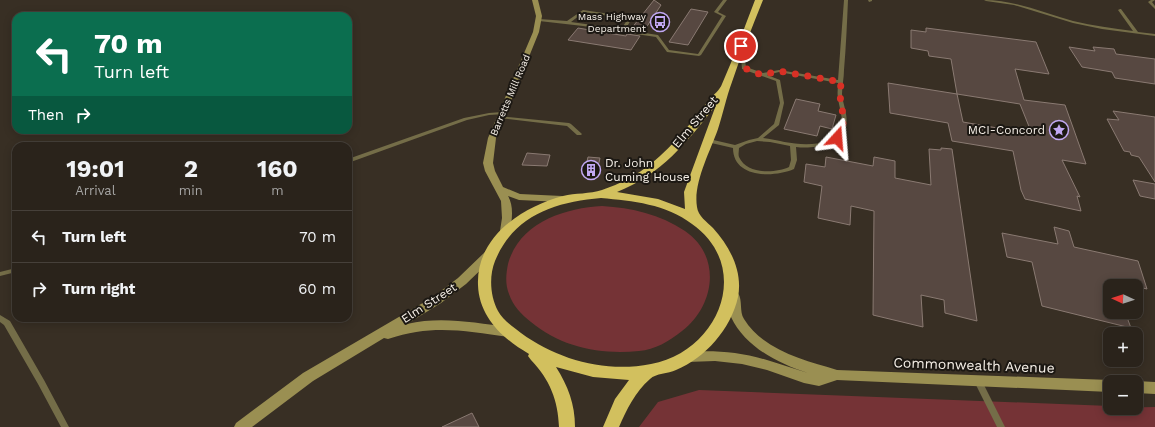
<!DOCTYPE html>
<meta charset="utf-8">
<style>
:root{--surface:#2a231b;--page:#322b24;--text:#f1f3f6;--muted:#a5a4a3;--line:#46403a}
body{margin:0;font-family:"Work Sans",sans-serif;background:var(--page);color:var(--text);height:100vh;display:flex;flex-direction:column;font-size:15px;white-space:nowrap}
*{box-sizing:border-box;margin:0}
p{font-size:13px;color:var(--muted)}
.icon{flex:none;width:22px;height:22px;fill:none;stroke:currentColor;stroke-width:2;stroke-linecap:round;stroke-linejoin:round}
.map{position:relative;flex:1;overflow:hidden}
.panel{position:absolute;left:12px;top:142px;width:340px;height:180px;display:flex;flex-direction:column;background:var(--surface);border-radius:12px;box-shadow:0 2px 10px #0003,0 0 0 1px var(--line)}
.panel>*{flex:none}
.guide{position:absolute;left:12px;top:12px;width:340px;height:122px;border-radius:12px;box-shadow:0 2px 10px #0003,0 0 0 1px var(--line);background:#0b6e4f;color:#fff;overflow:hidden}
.needle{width:26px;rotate:273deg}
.controls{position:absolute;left:1103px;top:279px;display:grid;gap:8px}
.controls a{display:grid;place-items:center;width:40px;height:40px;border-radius:8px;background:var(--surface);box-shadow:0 2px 10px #0003,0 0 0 1px var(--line);font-size:20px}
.pin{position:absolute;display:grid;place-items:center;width:34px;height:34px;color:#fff;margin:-17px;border:2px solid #fff;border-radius:50%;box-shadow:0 1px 4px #0007}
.me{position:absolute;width:44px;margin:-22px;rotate:19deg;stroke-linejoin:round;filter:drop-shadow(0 0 3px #0008)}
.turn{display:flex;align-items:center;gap:14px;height:84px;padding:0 16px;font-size:18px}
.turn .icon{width:52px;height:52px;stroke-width:2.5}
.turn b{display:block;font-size:28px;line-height:34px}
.then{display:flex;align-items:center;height:38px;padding:0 16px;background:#0003;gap:8px;font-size:15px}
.eta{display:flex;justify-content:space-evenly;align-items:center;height:68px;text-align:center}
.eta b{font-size:24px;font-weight:700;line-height:28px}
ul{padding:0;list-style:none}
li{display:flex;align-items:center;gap:12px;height:52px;padding:0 16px;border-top:1px solid var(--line)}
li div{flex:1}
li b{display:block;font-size:15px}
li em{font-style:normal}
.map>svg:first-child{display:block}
.green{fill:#753336}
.building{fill:#574841;stroke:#8a7a72;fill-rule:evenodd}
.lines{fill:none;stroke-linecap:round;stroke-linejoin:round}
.lane{fill:#746d48;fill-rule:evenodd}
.secondary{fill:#9a8f52;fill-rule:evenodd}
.highway{fill:#d2c05e;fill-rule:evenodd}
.route{stroke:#d93025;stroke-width:7;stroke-dasharray:0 12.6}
.labels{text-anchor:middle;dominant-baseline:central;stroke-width:4;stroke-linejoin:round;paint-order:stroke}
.far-poi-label{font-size:10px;fill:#f6f0e8;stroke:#1c1813;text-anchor:end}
.far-street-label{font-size:10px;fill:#f6f0e8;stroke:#1c1813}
.street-label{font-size:12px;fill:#f6f0e8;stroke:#1c1813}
.poi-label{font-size:12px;fill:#f6f0e8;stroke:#1c1813;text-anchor:end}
.near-street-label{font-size:14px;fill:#f6f0e8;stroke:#1c1813}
</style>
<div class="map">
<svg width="1155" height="427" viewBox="0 0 1155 427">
<rect width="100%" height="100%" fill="#382f24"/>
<path class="green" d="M602 206C632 208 660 214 685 231 722 256 715 306 682 331 669 341 655 350 639 351 600 355 561 347 531 322 521 314 513 306 509 294 505 284 506 274 508 264 519 223 564 208 602 206Z
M699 390 1110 406V408L1155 407V427H639L658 402Z"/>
<path class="building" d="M654 0 661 5 644 31 631 29Z
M691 9 708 12 688 45 669 42Z
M578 28 626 36 627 34 640 36 631 50 568 40Z
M926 28 1036 42 1049 74 1015 69 1024 100 1065 105 1086 164 1062 160 1080 197 1077 196 1081 211 1025 199 1021 190 1013 151 952 141 948 123 890 113 888 83 957 94 951 59 929 56 928 51 911 48V30L926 32ZM957 94 1020 104 1032 134 963 122Z
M1069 47 1095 51 1093 47 1114 49 1116 54 1155 59V84L1115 78 1112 72 1082 67Z
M796 99 820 104 818 111 836 115 832 129 820 126 817 136 784 129Z
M1113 111 1155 117V182L1139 157 1131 155 1130 152 1124 151 1107 119 1119 120Z
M941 148 952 149 977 321 945 313 944 300 921 295 923 327 873 315 874 211 851 206 850 225 818 218 822 186 804 182 806 164 825 167 826 157 873 166 874 157 895 161V178L931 185 929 149 941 150Z
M527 153 550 155 547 166 522 165Z
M588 157 600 158 596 176 584 175Z
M1133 180 1155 184V199L1140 196Z
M1054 227 1069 231 1074 247 1138 261 1147 289 1110 280V312H1125L1131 328 1042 306 1032 262 1007 257 1002 233 1058 244Z
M472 413 479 427H442Z"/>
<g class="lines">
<path class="lane" d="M723 0H727L718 12 726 16 701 55 699 56 667 52 656 37 583 26 539 21 537 20 539 19 567 21 583 10 630 17 632 18 625 30 658 35 669 50 698 54 722 16 714 12ZM584 12 628 19 621 29 571 22Z
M844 0H848C847 23 846 47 844 70 844 78 842 86 842 94 843 106 850 119 845 130 837 146 812 149 796 147L797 160 794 169C773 178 733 178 733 148L707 142 706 141 707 140 709 139 735 145 749 140 758 138 774 124 780 103 776 81 742 69 740 46 743 47 746 67 763 73 779 70 838 80ZM779 72 838 83C838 88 837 93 838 98 839 106 842 114 842 123 841 131 836 136 830 139 808 150 785 141 763 138L779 125 784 103 780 80 767 75ZM757 141 770 142 790 146 791 160 789 167C776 173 747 175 739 157 738 154 739 151 739 148L746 144Z
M868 0H872V1L869 2Z
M984 0C1015 0 1044 13 1073 21 1093 26 1113 28 1133 31L1118 10 1120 9H1121L1138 32 1155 34V36L1102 29 1073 23 1014 5 986 1Z
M1151 0H1155L1152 2 1155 6V9L1148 2Z
M502 112H504V114L489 115 467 120 348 163V159L464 118 489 113Z
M498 116 569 123 571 124 582 134 581 135H577L567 126 500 118 498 117Z
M16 268V272L0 276V272Z
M0 315 10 321 44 380 69 427H61L38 384 4 325 0 322Z
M978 378 981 379 1005 427H997L974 381 975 379Z"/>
<path class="secondary" d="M532 0H538L542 16 539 32 496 138 493 163 495 171 503 187 520 194 562 196 567 199 562 202 519 200 508 196C514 206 512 220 510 231L505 234 500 231 502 218 501 201 485 171 483 163 488 138 533 32 536 16Z
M490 250 494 251 495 254 494 257 466 284 441 303 407 324C442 316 474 323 509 327L513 329 515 332 513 335 509 337C464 331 433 324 388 339L384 338 313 381 252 427H234L236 423 303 373 433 297 458 278 486 251Z
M734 292 738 293C743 301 739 311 744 319 764 351 804 360 837 370L1110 380 1115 382H1110V392L837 380 819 386 804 383 767 370 742 364 715 361 687 362 683 361 681 357 683 353 687 352C714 350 740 352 767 360 781 364 794 369 808 373 779 364 745 347 731 317 728 310 726 300 730 293Z
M1136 381 1155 382V394L1136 393V382H1134Z"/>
<path class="highway" d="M755 0H763C752 27 741 55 732 82 726 98 723 114 718 129 710 152 693 183 697 207 698 216 707 222 713 228 730 247 743 271 738 297 731 329 705 358 676 370 668 374 656 373 650 379 635 392 627 409 619 427H603L615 399 629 380 593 377 556 367C568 386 575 404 575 427H559C558 400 550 380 531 360L528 356 529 354C503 339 479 317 478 285 476 237 522 207 563 196 575 193 590 194 602 190 620 184 637 175 652 163 674 145 691 123 709 100 713 95 720 90 722 84 734 57 744 28 755 0ZM716 105 684 192 685 209 658 199 617 192C661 175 688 141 716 105ZM601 198C633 201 666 204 692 224 754 268 718 352 651 364 606 373 558 360 521 333 513 327 503 320 498 311 490 296 489 276 495 261 514 215 555 202 601 198Z"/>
</g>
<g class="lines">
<path class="route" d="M741 46 744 68 762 75 779 71 841 82 840 96 843 115V130L837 138"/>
</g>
<defs>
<g id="bus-ring" transform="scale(1)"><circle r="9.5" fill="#1c1813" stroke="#c1a8f3" stroke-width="1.5"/><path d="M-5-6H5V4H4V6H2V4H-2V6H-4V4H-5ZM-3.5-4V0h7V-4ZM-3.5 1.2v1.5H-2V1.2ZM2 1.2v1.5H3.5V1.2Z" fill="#c1a8f3"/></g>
<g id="sight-ring" transform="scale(1)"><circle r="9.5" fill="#1c1813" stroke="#c1a8f3" stroke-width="1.5"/><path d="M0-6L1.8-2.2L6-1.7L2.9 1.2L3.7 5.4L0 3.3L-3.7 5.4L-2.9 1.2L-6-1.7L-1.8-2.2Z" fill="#c1a8f3"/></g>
<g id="building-ring" transform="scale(1)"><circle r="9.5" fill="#1c1813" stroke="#c1a8f3" stroke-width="1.5"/><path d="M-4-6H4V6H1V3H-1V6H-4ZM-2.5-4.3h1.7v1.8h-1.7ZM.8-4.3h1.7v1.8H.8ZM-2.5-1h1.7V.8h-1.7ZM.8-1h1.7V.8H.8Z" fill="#c1a8f3"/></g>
</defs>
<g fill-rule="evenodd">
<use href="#bus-ring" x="660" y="22"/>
<use href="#sight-ring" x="1059" y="130"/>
<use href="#building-ring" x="591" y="170"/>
</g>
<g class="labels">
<g class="far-poi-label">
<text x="646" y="16">Mass Highway<tspan x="646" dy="12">Department</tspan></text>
</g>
<g class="far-street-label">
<text transform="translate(510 95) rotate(-67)">Barretts Mill Road</text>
</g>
<g class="street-label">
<text transform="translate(695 122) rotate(-50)">Elm Street</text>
<text transform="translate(429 303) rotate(-33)">Elm Street</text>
</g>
<g class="poi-label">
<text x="1045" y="130">MCI-Concord</text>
<text x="605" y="163" text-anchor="start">Dr. John<tspan x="605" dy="14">Cuming House</tspan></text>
</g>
<g class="near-street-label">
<text transform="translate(974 365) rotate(2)">Commonwealth Avenue</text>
</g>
</g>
</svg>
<div class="controls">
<a><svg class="needle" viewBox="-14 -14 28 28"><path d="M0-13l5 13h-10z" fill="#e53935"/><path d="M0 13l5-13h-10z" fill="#a5a4a3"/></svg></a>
<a>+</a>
<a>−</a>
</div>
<div class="pin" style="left:741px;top:46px;background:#d93025"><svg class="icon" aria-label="arrive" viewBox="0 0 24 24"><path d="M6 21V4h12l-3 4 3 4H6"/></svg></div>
<svg class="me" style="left:837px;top:138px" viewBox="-20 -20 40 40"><path d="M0-17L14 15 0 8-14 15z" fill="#d93025" stroke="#fff" stroke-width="4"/></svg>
<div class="guide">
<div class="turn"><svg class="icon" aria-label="left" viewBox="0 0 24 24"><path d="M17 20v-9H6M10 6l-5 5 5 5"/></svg><div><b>70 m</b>Turn left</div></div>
<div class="then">Then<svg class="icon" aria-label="right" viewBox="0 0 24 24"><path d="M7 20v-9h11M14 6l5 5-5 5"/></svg></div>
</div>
<section class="panel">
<div class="eta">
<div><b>19:01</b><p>Arrival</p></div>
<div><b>2</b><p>min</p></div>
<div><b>160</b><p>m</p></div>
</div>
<ul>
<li><svg class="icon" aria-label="left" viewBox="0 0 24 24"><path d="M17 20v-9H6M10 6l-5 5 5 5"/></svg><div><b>Turn left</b></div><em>70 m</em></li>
<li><svg class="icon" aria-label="right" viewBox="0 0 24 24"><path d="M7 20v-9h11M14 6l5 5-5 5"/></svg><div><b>Turn right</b></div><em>60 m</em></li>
</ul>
</section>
</div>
